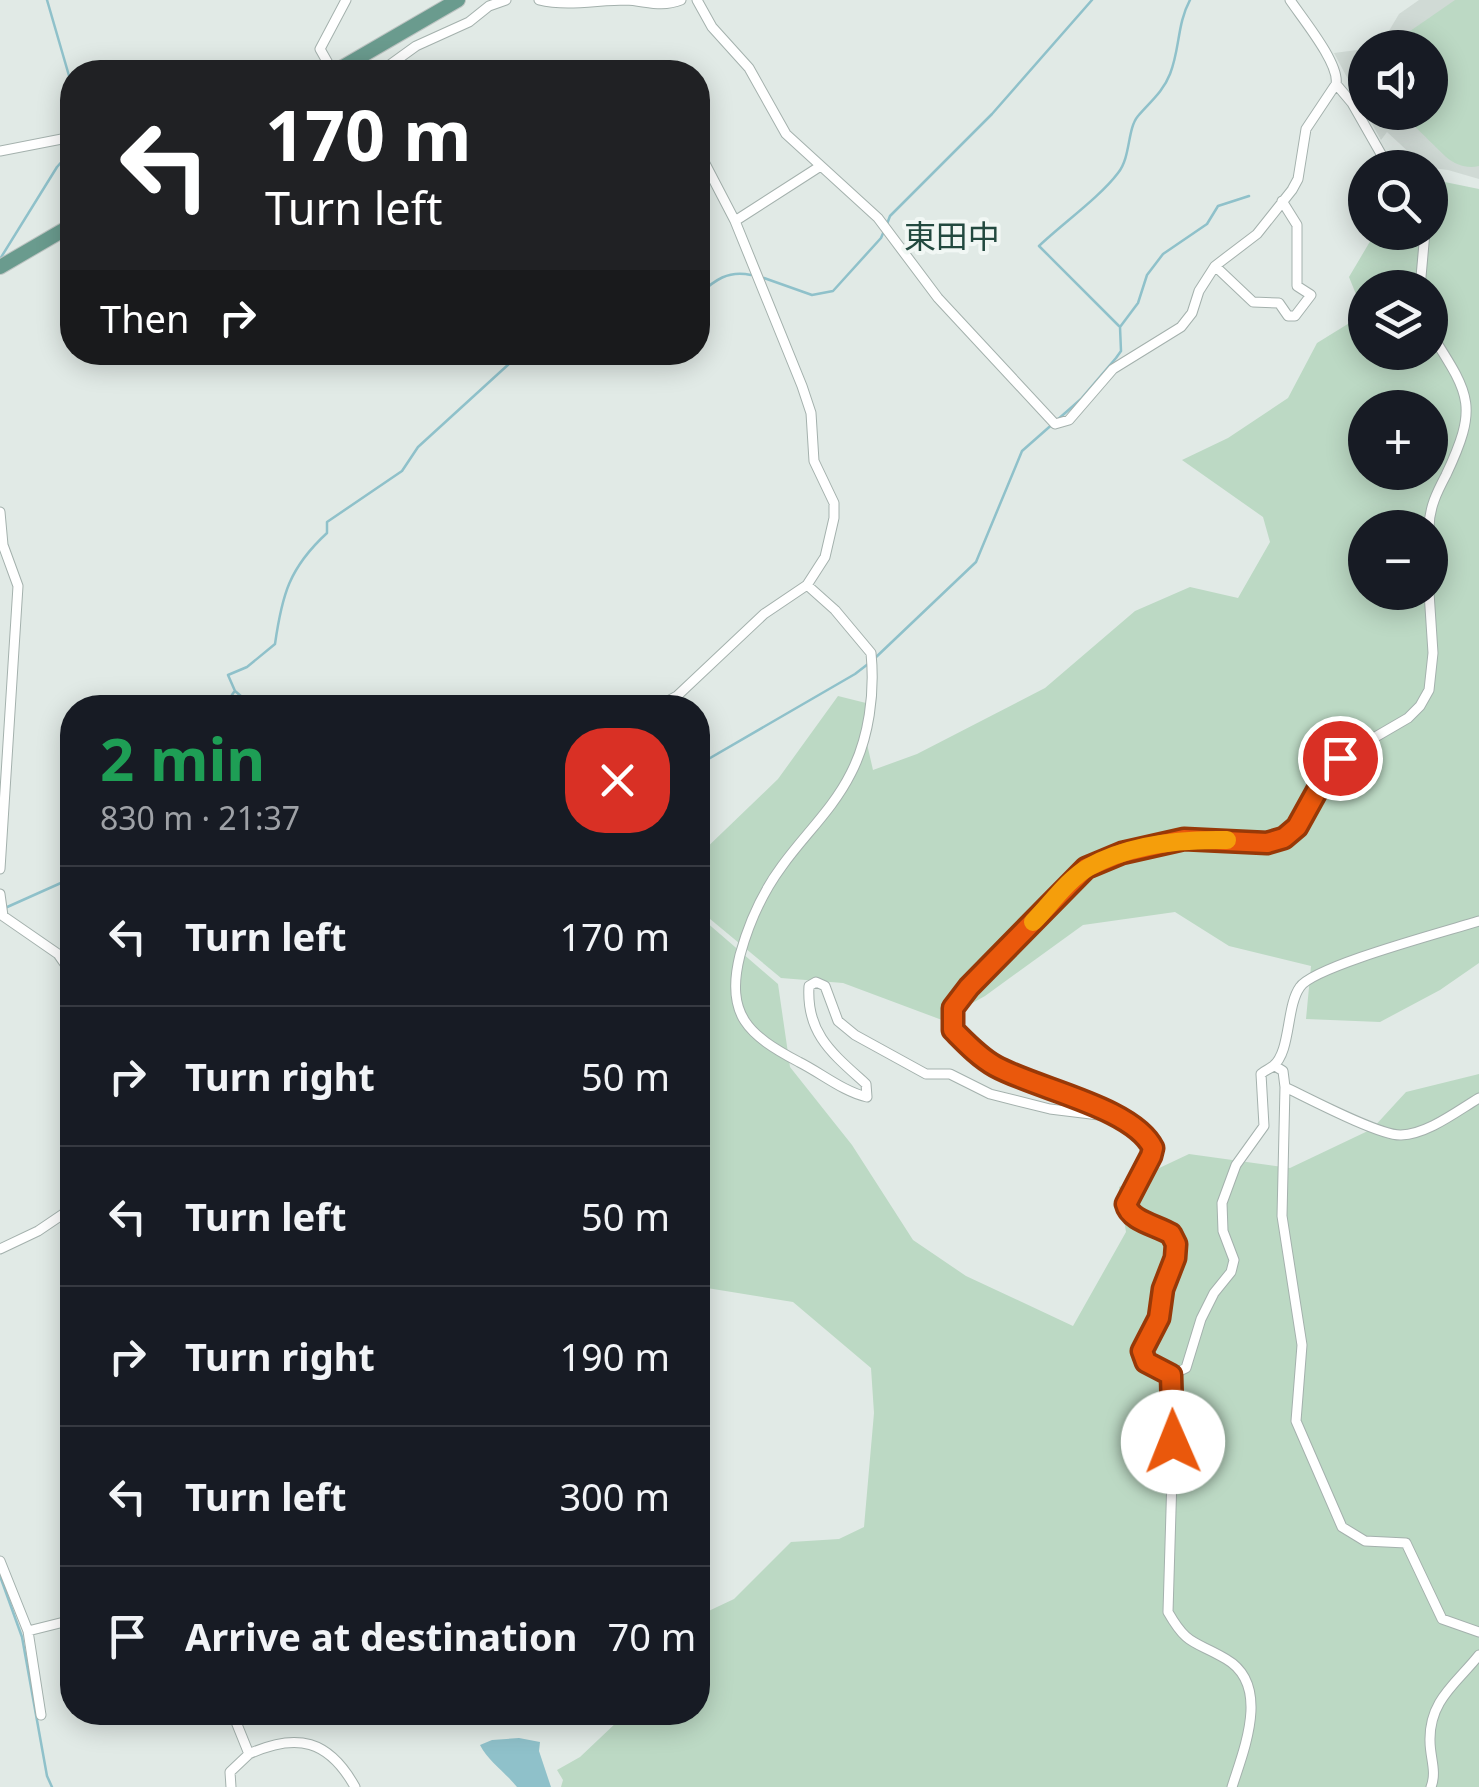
<!DOCTYPE html>
<meta charset="utf-8">
<style>
:root{--surface:#171b24;--page:#242831;--text:#f1f3f6;--muted:#9ea1a6;--line:#363941}
body{margin:0;font-family:"Noto Sans","Noto Sans JP",sans-serif;background:var(--page);color:var(--text);height:100vh;display:flex;flex-direction:column;font-size:38px;white-space:nowrap}
*{box-sizing:border-box;margin:0}
p{font-size:32px;color:var(--muted)}
.icon{flex:none;width:55px;height:55px;fill:none;stroke:currentColor;stroke-width:2;stroke-linecap:round;stroke-linejoin:round}
.map{position:relative;flex:1;overflow:hidden}
.sheet{position:absolute;left:60px;top:695px;width:650px;height:1030px;display:flex;flex-direction:column;background:var(--surface);border-radius:40px;box-shadow:0 5px 25px #0003}
.sheet>*{flex:none}
.banner{position:absolute;left:60px;top:60px;width:650px;height:305px;border-radius:40px;box-shadow:0 5px 25px #0003;background:#202124;color:#fff;overflow:hidden}
.buttons{position:absolute;left:1348px;top:30px;display:grid;gap:20px}
.buttons a{display:grid;place-items:center;width:100px;height:100px;border-radius:50%;background:var(--surface);box-shadow:0 5px 25px #0003;font-size:50px}
.pin{position:absolute;display:grid;place-items:center;width:85px;height:85px;color:#fff;margin:-42px;border:5px solid #fff;border-radius:50%;box-shadow:0 2px 10px #0007}
.me{position:absolute;width:110px;margin:-55px;rotate:359deg;stroke-linejoin:round;filter:drop-shadow(0 0 8px #0008)}
.turn{display:flex;align-items:center;gap:35px;height:210px;padding:0 40px;font-size:45px}
.turn .icon{width:130px;height:130px;stroke-width:2.5}
.turn b{display:block;font-size:70px;line-height:85px}
.then{display:flex;align-items:center;height:95px;padding:0 40px;background:#0003;gap:20px;font-size:38px}
.round{display:grid;place-items:center;flex:none;width:105px;height:105px;border-radius:40px;background:var(--page)}
.summary{display:flex;align-items:center;justify-content:space-between;height:170px;padding:0 40px}
h1{font-size:60px;font-weight:700;line-height:75px;color:#1e9e55}
ul{padding:0;list-style:none}
li{display:flex;align-items:center;gap:30px;height:140px;padding:0 40px;border-top:2px solid var(--line)}
li div{flex:1}
li b{display:block;font-size:38px}
li em{font-style:normal}
.map>svg:first-child{display:block}
.built{fill:#d0dad5}
.green{fill:#bcd9c4;fill-rule:evenodd}
.water{fill:#8fc1ca}
.lines{fill:none;stroke-linecap:round;stroke-linejoin:round}
.stream{stroke:#8fc1ca;stroke-width:2.5}
.minor-casing{stroke:#a4b1ad;stroke-width:11}
.primary-casing{stroke:#bdc4c2;stroke-width:16}
.minor{stroke:#fff;stroke-width:9}
.primary{stroke:#6a9b8e;stroke-width:14}
.route-casing{stroke:#983908;stroke-width:25}
.route{stroke:#ea580c;stroke-width:18}
.slow{stroke:#f59e0b;stroke-width:18}
.labels{text-anchor:middle;dominant-baseline:central;stroke-width:8;stroke-linejoin:round;paint-order:stroke}
.quarter-label{font-size:32px;fill:#22493f;stroke:#f1f7f4}
</style>
<div class="map">
<svg width="1479" height="1787" viewBox="0 0 1479 1787">
<rect width="100%" height="100%" fill="#e1eae6"/>
<path class="built" d="M1419 0H1479V179L1448 170 1425 167 1387 132 1381 140 1366 113 1430 112V48L1369 47 1383 41 1399 14Z
M1365 49V111L1334 53Z"/>
<path class="green" d="M1455 0H1479V166C1467 169 1456 165 1446 157L1401 113 1430 112V48L1387 47Z
M1430 179 1479 189V963L1440 990 1380 1022 1306 1019 1311 966 1229 946 1175 912 1083 925 985 996 942 1020 843 983 781 978 698 909V856L778 779 838 696 870 704 864 731 873 770 917 754 1045 688 1135 611 1190 587 1238 598 1270 542 1263 517 1182 460 1228 438 1288 398 1317 343 1364 314 1349 277 1375 233 1430 232ZM1365 288H1430V352H1365ZM1365 408H1430V472H1365ZM1365 528H1430V592H1365Z
M698 915 778 984 790 1067 852 1145 913 1240 966 1276 1073 1326 1126 1232 1119 1187 1189 1154 1290 1168 1372 1129 1406 1092 1479 1074V1787H561L563 1780 557 1770 580 1757 618 1721 614 1713 698 1712V1616L734 1599 791 1542 839 1539 864 1527 874 1413 871 1368 793 1302 707 1288 698 1282Z"/>
<path class="water" d="M519 1738 540 1742 539 1751 551 1787H517C505 1772 488 1761 480 1745L492 1740Z"/>
<g class="lines">
<path class="stream" d="M47 0 72 86
M887 224 890 216 992 114 1092 0
M0 259 57 167 72 150
M764 278 812 295 833 291 881 238 884 231
M698 295C715 280 728 270 751 275
M1119 326 1039 246C1062 224 1100 197 1118 173 1131 157 1127 129 1138 116 1150 102 1163 92 1170 74 1180 49 1177 24 1190 0
M874 659 976 562 1022 451 1081 399 1116 358 1121 351 1120 327 1138 303 1147 275 1163 254 1207 224 1218 206 1249 196
M223 708 234 692
M255 708 235 691 228 675 247 667 275 644C282 595 289 568 327 533V522L402 471 418 447 522 352
M698 765 855 674 868 664
M5 908 72 878
M0 1576 22 1637 47 1776 52 1787"/>
<g class="minor-casing">
<path id="minor" d="M539 0C568 7 597 0 626 0 646 1 661 8 681 0
M697 0 712 27 749 68 786 134 878 218 938 298 1055 424 1069 420 1113 369 1181 327 1192 313 1199 291 1215 266 1257 234 1292 190 1298 179 1306 129 1336 84
M1290 0C1302 18 1340 64 1336 84L1352 103 1389 168
M333 72 320 49 346 0
M380 72 416 46 469 22 489 6 506 0
M0 151 72 137
M735 221 819 167
M1215 266 1253 302 1279 303 1288 316H1295L1311 295 1297 286V225L1282 201
M1420 288 1425 232
M0 512 3 545 18 586 0 869
M1429 528C1429 508 1437 492 1446 475 1479 405 1470 395 1430 332
M807 585 835 610 871 653C875 693 869 738 851 773 833 809 805 834 782 866 762 893 749 922 740 955 725 1015 748 1035 799 1062 821 1073 844 1092 867 1097L866 1084C833 1054 806 1034 809 986L816 982 825 986 838 1021 855 1035 926 1074H950L990 1094 1050 1109 1107 1116
M655 708 677 696 764 614 807 585 825 557 834 518V503L814 461 811 413 802 386 735 221 698 150
M0 894 3 916 58 954 72 974
M1275 1066 1283 1071 1285 1087 1282 1216 1302 1345 1296 1421 1342 1527 1365 1541 1406 1543 1442 1619 1479 1632
M1285 1087C1308 1098 1380 1136 1401 1135 1428 1134 1457 1111 1479 1098
M0 1249 38 1231 72 1208
M1171 1375 1146 1362 1142 1351 1159 1318 1163 1289 1175 1259V1244L1171 1234 1133 1217 1126 1204 1151 1156 1153 1148C1133 1107 1036 1089 995 1065 979 1056 966 1043 953 1030V1007L969 987 1086 868 1122 853 1183 839 1267 843 1285 838 1297 827 1323 779 1341 757 1408 718 1420 706 1429 690 1433 653 1429 592
M1171 1375 1186 1368 1201 1319 1214 1293 1231 1272 1234 1260 1223 1231 1222 1203 1236 1165 1264 1126 1261 1074C1265 1070 1270 1069 1273 1066 1291 1052 1286 1006 1300 987 1314 966 1448 931 1479 921
M1171 1375 1174 1409 1168 1612C1188 1647 1194 1640 1226 1659 1271 1685 1244 1749 1232 1787
M0 1561 28 1631 41 1715
M28 1631 72 1620
M249 1754C297 1732 329 1740 355 1787
M231 1787 230 1772 249 1754 232 1712
M1431 1787C1437 1771 1430 1758 1430 1741 1429 1700 1457 1683 1479 1655"/>
</g>
<g class="primary-casing">
<path id="primary" d="M334 72 458 0
M0 267 72 225"/>
</g>
<use href="#minor" class="minor"/>
<use href="#primary" class="primary"/>
</g>
<g class="lines">
<g class="route-casing">
<path id="route" d="M1173 1442 1171 1375 1146 1362 1142 1351 1159 1318 1163 1289 1175 1258 1176 1244 1171 1234C1156 1225 1130 1221 1126 1204L1151 1156 1153 1148C1133 1107 1036 1089 995 1066 979 1057 966 1043 953 1030V1008L969 987 1086 868 1122 853 1184 839 1267 843 1284 838 1297 827 1323 780 1340 758"/>
</g>
<use href="#route" class="route"/>
<path class="slow" d="M1033 922C1050 905 1068 879 1089 867 1130 844 1181 839 1227 840"/>
</g>
<g class="labels">
<g class="quarter-label">
<text x="952" y="235">東田中</text>
</g>
</g>
</svg>
<div class="buttons">
<a><svg class="icon" aria-label="sound" viewBox="0 0 24 24"><path d="M4 9h4l5-4v14l-5-4H4zM17 9q2 3 0 6"/></svg></a>
<a><svg class="icon" aria-label="search" viewBox="0 0 24 24"><circle cx="10" cy="10" r="6"/><path d="M15 15l6 6"/></svg></a>
<a><svg class="icon" aria-label="layers" viewBox="0 0 24 24"><path d="M12 4l9 5-9 5-9-5zM3 14l9 5 9-5"/></svg></a>
<a>+</a>
<a>−</a>
</div>
<div class="pin" style="left:1340px;top:758px;background:#d93025"><svg class="icon" aria-label="arrive" viewBox="0 0 24 24"><path d="M6 21V4h12l-3 4 3 4H6"/></svg></div>
<svg class="me" style="left:1173px;top:1442px" viewBox="-20 -20 40 40"><circle r="19" fill="#fff"/><path d="M0-13L10 11 0 6-10 11z" fill="#ea580c"/></svg>
<div class="banner">
<div class="turn"><svg class="icon" aria-label="left" viewBox="0 0 24 24"><path d="M17 20v-9H6M10 6l-5 5 5 5"/></svg><div><b>170 m</b>Turn left</div></div>
<div class="then">Then<svg class="icon" aria-label="right" viewBox="0 0 24 24"><path d="M7 20v-9h11M14 6l5 5-5 5"/></svg></div>
</div>
<section class="sheet">
<div class="summary"><div><h1>2 min</h1><p>830 m · 21:37</p></div><a class="round" style="background:#d93025;color:#fff"><svg class="icon" aria-label="close" viewBox="0 0 24 24"><path d="M6 6l12 12M18 6L6 18"/></svg></a></div>
<ul>
<li><svg class="icon" aria-label="left" viewBox="0 0 24 24"><path d="M17 20v-9H6M10 6l-5 5 5 5"/></svg><div><b>Turn left</b></div><em>170 m</em></li>
<li><svg class="icon" aria-label="right" viewBox="0 0 24 24"><path d="M7 20v-9h11M14 6l5 5-5 5"/></svg><div><b>Turn right</b></div><em>50 m</em></li>
<li><svg class="icon" aria-label="left" viewBox="0 0 24 24"><path d="M17 20v-9H6M10 6l-5 5 5 5"/></svg><div><b>Turn left</b></div><em>50 m</em></li>
<li><svg class="icon" aria-label="right" viewBox="0 0 24 24"><path d="M7 20v-9h11M14 6l5 5-5 5"/></svg><div><b>Turn right</b></div><em>190 m</em></li>
<li><svg class="icon" aria-label="left" viewBox="0 0 24 24"><path d="M17 20v-9H6M10 6l-5 5 5 5"/></svg><div><b>Turn left</b></div><em>300 m</em></li>
<li><svg class="icon" aria-label="arrive" viewBox="0 0 24 24"><path d="M6 21V4h12l-3 4 3 4H6"/></svg><div><b>Arrive at destination</b></div><em>70 m</em></li>
</ul>
</section>
</div>
